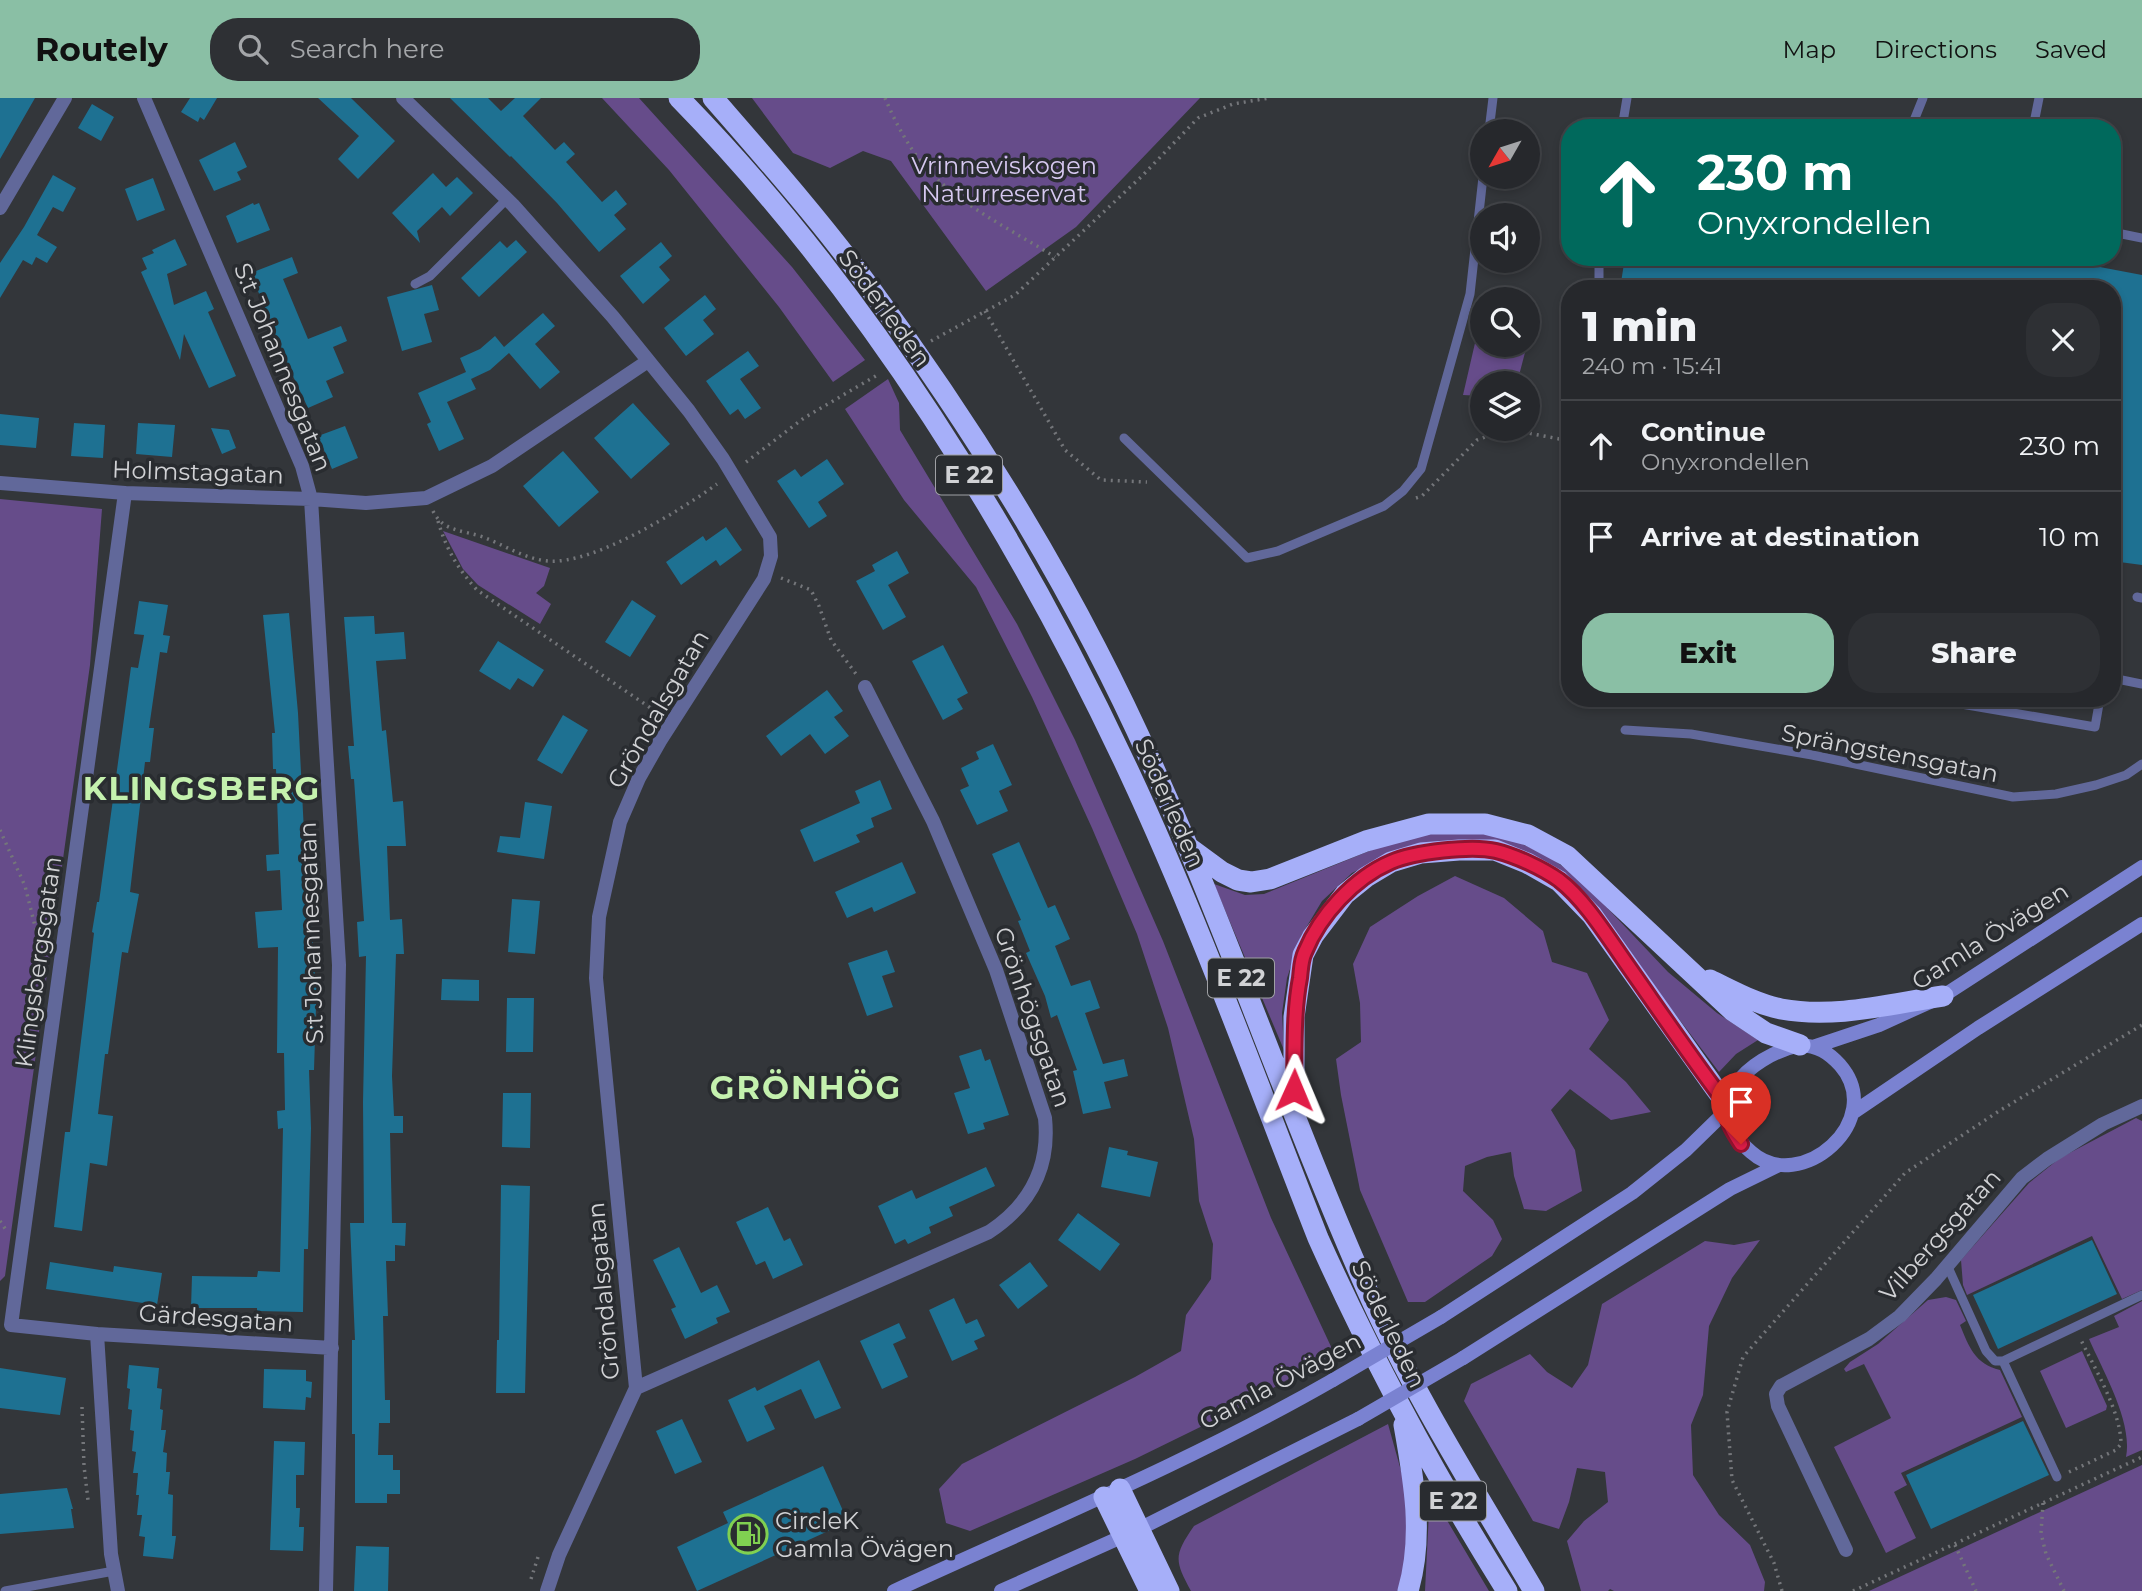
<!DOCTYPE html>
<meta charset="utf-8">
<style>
:root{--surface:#26282c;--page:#2e3034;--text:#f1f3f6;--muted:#a4a6a9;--line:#424448;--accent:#8abfa5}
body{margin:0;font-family:Montserrat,sans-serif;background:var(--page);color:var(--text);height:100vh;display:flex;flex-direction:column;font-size:26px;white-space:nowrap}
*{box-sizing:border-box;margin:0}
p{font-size:23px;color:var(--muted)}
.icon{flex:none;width:38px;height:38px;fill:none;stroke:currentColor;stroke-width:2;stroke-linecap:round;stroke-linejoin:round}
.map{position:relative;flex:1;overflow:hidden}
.side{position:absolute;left:1561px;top:182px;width:560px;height:427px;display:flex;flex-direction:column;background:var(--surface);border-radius:28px;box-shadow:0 4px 10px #0003,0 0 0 2px var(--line)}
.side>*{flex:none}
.top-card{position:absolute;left:1561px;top:21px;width:560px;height:147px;border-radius:28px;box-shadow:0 4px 10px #0003,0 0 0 2px var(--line);background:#00695c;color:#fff;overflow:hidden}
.needle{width:46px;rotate:231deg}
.controls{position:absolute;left:1470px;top:21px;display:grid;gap:14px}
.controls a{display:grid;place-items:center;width:70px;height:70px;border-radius:50%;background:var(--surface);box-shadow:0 4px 10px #0003,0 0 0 2px var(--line);font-size:35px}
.pin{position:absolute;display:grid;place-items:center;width:60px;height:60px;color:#fff;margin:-72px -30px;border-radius:50% 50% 50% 0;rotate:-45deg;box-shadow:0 0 7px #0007}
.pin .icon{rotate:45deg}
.me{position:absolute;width:77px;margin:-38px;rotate:1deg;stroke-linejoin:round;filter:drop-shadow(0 0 5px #0008)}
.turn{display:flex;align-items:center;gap:24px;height:147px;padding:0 21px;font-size:32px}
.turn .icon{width:91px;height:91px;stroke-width:2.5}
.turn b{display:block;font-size:49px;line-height:60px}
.round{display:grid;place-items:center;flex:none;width:74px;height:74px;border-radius:28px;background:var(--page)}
.headline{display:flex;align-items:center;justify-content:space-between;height:119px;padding:0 21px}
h1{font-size:42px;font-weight:800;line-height:52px}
.button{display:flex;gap:14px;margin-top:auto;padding:14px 21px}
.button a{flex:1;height:80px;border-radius:28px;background:var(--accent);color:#111;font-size:28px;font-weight:800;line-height:80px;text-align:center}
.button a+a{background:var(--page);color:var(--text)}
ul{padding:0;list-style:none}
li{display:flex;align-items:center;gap:21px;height:91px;padding:0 21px;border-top:2px solid var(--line)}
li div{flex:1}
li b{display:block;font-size:26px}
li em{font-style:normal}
header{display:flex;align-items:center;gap:42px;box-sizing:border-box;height:98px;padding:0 35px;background:var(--accent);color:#111}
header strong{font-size:33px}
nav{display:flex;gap:38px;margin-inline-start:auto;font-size:24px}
.search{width:490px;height:63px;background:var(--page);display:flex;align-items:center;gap:18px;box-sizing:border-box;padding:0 24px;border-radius:28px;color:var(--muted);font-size:26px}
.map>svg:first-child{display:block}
.green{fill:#664c8a}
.building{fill:#1e7192}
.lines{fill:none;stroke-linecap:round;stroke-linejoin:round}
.path{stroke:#74767a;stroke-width:3.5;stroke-dasharray:2 5;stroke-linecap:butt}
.lane{stroke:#61689a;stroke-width:9}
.street{stroke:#61689a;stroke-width:14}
.secondary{stroke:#7a82d1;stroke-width:14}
.highway{stroke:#a6aff9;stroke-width:21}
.secondary-bridge{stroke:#7a82d1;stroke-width:14}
.route-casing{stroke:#92132f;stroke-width:18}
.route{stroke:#e11d48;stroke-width:12}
.labels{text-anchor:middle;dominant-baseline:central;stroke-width:7;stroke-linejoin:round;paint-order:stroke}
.shield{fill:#292c30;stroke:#9fa0a4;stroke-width:2}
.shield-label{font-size:23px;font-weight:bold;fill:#d1d2d5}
.park-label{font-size:24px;fill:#d6c8f0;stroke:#292c30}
.street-label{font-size:24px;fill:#d1d2d5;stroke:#292c30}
.poi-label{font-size:24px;fill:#d1d2d5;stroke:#292c30;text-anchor:start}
.district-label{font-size:32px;font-weight:bold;letter-spacing:2px;fill:#c4f1ae;stroke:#292c30}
</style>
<header>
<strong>Routely</strong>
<div class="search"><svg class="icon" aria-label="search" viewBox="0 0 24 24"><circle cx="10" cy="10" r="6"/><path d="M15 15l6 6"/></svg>Search here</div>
<nav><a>Map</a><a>Directions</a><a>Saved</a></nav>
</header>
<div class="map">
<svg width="2142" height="1493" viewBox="0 0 2142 1493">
<rect width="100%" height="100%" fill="#33363a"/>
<path class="green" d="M602 0H639L792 169 865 262 833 284 779 209 669 72Z
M752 0H1200L1076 129 986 193 891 63 863 53 830 70 793 55Z
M1478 232 1482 233V247H1527L1517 285H1482V298L1463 297Z
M888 281 899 305 900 332 1017 526 1075 642 1163 843 1271 1120 1334 1255 1233 1313 1135 1361 970 1433 946 1425 939 1391 962 1366 1135 1279 1181 1253 1186 1217 1211 1181 1213 1146 1199 1103 1194 1041 1168 930 1137 836 1092 730 1032 599 976 489 904 402 845 311Z
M0 401 102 411 90 567 5 1178 0 1183Z
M443 433 550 470 544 488 536 495 551 506 540 526 478 487 463 471Z
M1458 732 1503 737 1546 757 1577 778 1668 874 1717 915 1758 942 1736 956 1719 974 1617 839 1508 748 1387 757 1352 775 1322 803 1301 838 1287 880 1282 915 1284 952 1214 786 1245 797 1264 796 1379 749 1422 737Z
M1455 778 1504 800 1543 833 1552 864 1587 875 1609 922 1589 951 1626 984 1651 1014 1611 1022 1570 991 1551 1012 1575 1052 1582 1093 1546 1113 1524 1111 1514 1078 1511 1054 1487 1059 1465 1068 1463 1093 1493 1122 1502 1141 1492 1158 1425 1204H1408L1360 1092 1341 997 1336 961 1361 944 1360 905 1353 866 1370 829 1418 798Z
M2136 1020 2142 1023V1192L2122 1201 2092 1138 1967 1197 1963 1187 1961 1162 2029 1085 2060 1060Z
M1760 1142 1732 1180 1709 1228 1703 1297 1691 1327 1693 1377 1719 1417 1750 1447 1765 1484 1764 1493H1614L1610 1491 1608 1493H1581L1567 1443 1584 1423 1608 1404 1605 1374 1577 1370 1569 1404 1559 1431 1533 1423 1464 1303 1471 1286 1530 1256 1547 1274 1572 1290 1588 1267 1602 1206 1705 1143 1734 1147Z
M1946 1199 1956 1202 1966 1223 1960 1227C1969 1249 1975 1266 2000 1272L2022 1319 1901 1375 1907 1387 1894 1394 1916 1440 1886 1455 1834 1349 1891 1320 1864 1266 1846 1274 1844 1271 1850 1264 1878 1246 1928 1202Z
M2142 1203V1352L2126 1359C2133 1324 2103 1273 2089 1241L2119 1229 2114 1218Z
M2082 1253 2107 1308 2106 1312 2066 1330 2040 1273Z
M1388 1326 1405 1387 1407 1446 1400 1493H1191C1174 1462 1174 1457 1194 1428Z
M2142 1367V1493H1869Z
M1426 1387 1489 1493H1425L1429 1414Z"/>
<path class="building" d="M0 0H35L0 61Z
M190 0H217L204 22 200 19 198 24 181 14Z
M318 0H351L395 43 358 81 338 61 359 38Z
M450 0H488L501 13 515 0H541L523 18 555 52 564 44 575 56 566 64 602 104 616 92 627 106 614 117 626 131 599 154 557 105 511 58 510 59Z
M92 6 114 19 101 43 78 30Z
M235 44 247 69 237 74 241 82 214 93 199 62Z
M433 75 446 89 457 79 473 95 450 118 442 109 417 133 420 145 392 115Z
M53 77 76 90 63 114 53 109 37 137 57 149 47 165 36 159 32 167 23 162 0 200V165L24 129Z
M153 80 165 112 137 123 125 91Z
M253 105 254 107 259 105 270 132 237 145 226 118Z
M175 141 187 167 167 176 174 207 206 193 214 211 208 214 236 278 209 290 184 236 180 262 141 174 147 171 142 160 154 155 152 152Z
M516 142 527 154 479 199 461 180 500 143 507 150Z
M661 144 672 158 659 169 670 182 643 206 620 178Z
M292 159 298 175 283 181 308 241 341 228 347 243 333 249 344 275 326 283 333 299 308 310 283 257 251 175Z
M1625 159H2047L2142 177V467L2112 463V191H1620Z
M432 187 439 212 424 216 432 244 402 253 387 199Z
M705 197 716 211 703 222 714 236 686 258 664 230Z
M543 215 555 228 535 246 560 274 540 291 509 255 490 272 471 281 476 291 447 304 464 341 439 353 427 326 431 324 418 295 466 274 460 260 480 251 495 238 504 249Z
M748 253 759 268 740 281 761 310 745 321 738 311 730 317 706 283Z
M633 305 670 346 631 381 594 340Z
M0 316 39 320 36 350 0 347Z
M74 325 105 327 103 360 71 358Z
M138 325 175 327 172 359 136 356Z
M345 328 358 360 332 371 318 338Z
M211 330 229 332 236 350 222 356Z
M563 353 599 394 559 429 523 388Z
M827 361 844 386 818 404 827 418 809 430 777 383 795 371 801 379Z
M726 429 742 452 720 468 716 462 681 487 666 464 703 438 706 443Z
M897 453 909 475 888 487 906 519 883 532 856 483 875 473 872 467Z
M632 502 656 518 630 559 605 544Z
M139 503 168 507 163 537 170 538 167 555 160 554 149 630H154L150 664H145L130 794 139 796 128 855 122 854 108 956H105L98 1016 113 1018 107 1068 90 1065 82 1133 54 1129 65 1034H70L94 835 92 834 97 804H99L131 569 138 570 144 537 134 536Z
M289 515 298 615 305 754H308L310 784 308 785 315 876H317L314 972H309L311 1030 308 1151H304L303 1214 257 1213V1210H191L192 1178 257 1179 258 1173 280 1174 283 1030 278 1031 277 1013 285 1012 284 955H277L278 849 258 850 255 814 282 812 280 772 267 773 266 757 279 756 276 671H273L272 635H275L263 517Z
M374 518 375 536 404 534 406 561 376 563 382 633 386 632 393 704 403 703 406 748H387L390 822 402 821 404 856H396L392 978 394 1018H403V1035H390L392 1125H406L405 1148 395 1147V1163H386L388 1218H383L385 1302H390V1325H379L378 1357H393V1372H400V1396H387V1405H355V1336H352V1242H355L350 1125H364L363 1004 366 858 359 859 357 824 364 823 354 681H351L348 648H354L344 519Z
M498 543 544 572 533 589 518 580 510 592 479 573Z
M943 547 968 595 957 601 963 611 943 622 912 563Z
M827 592 843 613 834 619 849 638 825 656 810 636 781 658 766 638Z
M563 617 588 632 562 676 537 662Z
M993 646 1012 687 999 693 1008 713 977 727 960 692 969 688 961 670 979 661 976 654Z
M880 682 892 711 871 720 874 729 856 737 860 744 814 764 800 732 860 705 855 693Z
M525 704 552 708 544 761 497 754 500 738 520 740Z
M1019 744 1048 810 1055 807 1070 841 1055 848 1071 888 1090 882 1100 910 1085 915 1103 966 1124 961 1128 978 1104 984 1111 1010 1083 1016 1073 973 1077 972 1057 917 1051 920 1045 898 1026 855 1030 853 1018 823 1021 822 992 756Z
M902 764 916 795 874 814 872 809 847 820 835 794Z
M512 801 540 803 535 856 508 854Z
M887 852 895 874 882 878 893 909 867 918 848 865Z
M442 881 479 882V903L441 902Z
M507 900H534L533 954H506Z
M981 951 985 963 990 961 1009 1017 983 1025 985 1031 968 1036 954 995 970 990 959 958Z
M503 995H531L530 1050 502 1049Z
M1109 1049 1128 1053 1127 1057 1158 1064 1150 1099 1101 1089Z
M986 1069 995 1088 949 1109 953 1118 929 1129 931 1135 908 1146 905 1141 895 1146 878 1108 912 1092 916 1101Z
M501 1087 530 1088 525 1295H496L497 1242H499Z
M768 1109 784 1143 790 1140 803 1167 773 1181 765 1163 756 1167 736 1124Z
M1078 1115 1120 1146 1100 1173 1058 1142Z
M2092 1142 2117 1196 1998 1251 1973 1197Z
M679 1149 701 1195 717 1187 730 1214 716 1220 718 1225 685 1241 671 1211 676 1209 653 1162Z
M50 1164 113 1174 114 1168 162 1175 157 1207 46 1191Z
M1030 1164 1048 1188 1018 1211 999 1187Z
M954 1200 966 1226 977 1221 985 1238 974 1243 978 1251 952 1263 929 1212Z
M899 1225 906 1240 893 1246 908 1279 882 1291 860 1243Z
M819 1262 841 1310 815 1321 801 1291 764 1308 775 1331 747 1344 728 1302 755 1289 757 1293Z
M129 1267 159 1270 157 1290 162 1291 160 1311 163 1312 161 1332H166L163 1354 167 1355 166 1374H170L168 1396 173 1397 172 1438H176L173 1461 143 1458 145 1439 139 1438 142 1417H137L139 1397H136L138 1375H133L136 1354 132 1353 134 1333 130 1332 132 1312 128 1311 130 1291 127 1290Z
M0 1270 66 1280 60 1317 0 1310Z
M264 1271 306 1272V1283L312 1284 311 1300 306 1299 305 1312 263 1310Z
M682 1321 702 1364 675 1376 656 1333Z
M2023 1323 2049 1377 1931 1431 1906 1377Z
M274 1343 305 1344 304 1377H296V1410H300L299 1429H304L303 1453 270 1452Z
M823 1368 848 1424 697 1493 677 1449 728 1425 723 1414Z
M67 1390 73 1411H71L74 1430 0 1436V1396Z
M356 1448 389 1449 388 1493H354Z"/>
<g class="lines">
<path class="path" d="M885 0C895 24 909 50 926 70 961 108 1012 132 1055 159
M985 213 1065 352 1101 382 1147 384
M931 243 1015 197 1142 78 1198 20 1233 6 1269 0
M746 364 804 320 879 276
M1416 400 1422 398 1477 342 1507 331 1570 343
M433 413C443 434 463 432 483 439 504 447 525 461 548 463 593 467 681 412 717 386
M438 423C446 451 458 471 477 492L658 615
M781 480 811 492 819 508 831 542 856 576
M0 732 25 788 43 860
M0 1123 6 1132
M82 1309 84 1368 88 1402
M2069 1374 2116 1352 2121 1346C2121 1314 2094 1269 2080 1240
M2043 1405 2041 1435 2046 1456 2064 1493
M1955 1447 1976 1493
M531 1481 538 1459
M1782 1493 1774 1465 1732 1382 1727 1314 1743 1259 1905 1075 1999 1013 2142 927
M1853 1493 2142 1359"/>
<path class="lane" d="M1622 30 1627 0
M1911 30 1923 0
M2033 30 2039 0
M1489 33 1493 0
M2112 134 2142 140
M415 186 430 178 507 101
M1599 191V159
M1124 340 1247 460 1278 453 1384 408 1403 393 1421 371 1470 196 1483 79
M2137 499 2142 500
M2112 580 2142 586
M1926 600 2095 629 2100 600
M1625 632 1691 636 1812 657 2013 699 2056 696 2096 687 2126 677 2142 666
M1947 1167 1986 1253 1995 1263H2003L2142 1197
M2003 1263 2057 1379
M5 1493 114 1473"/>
<path class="street" d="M144 0 302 368 311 401 339 867 326 1493
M403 0 513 107 613 219 689 313 723 361 770 439 771 458 764 481 660 643 639 680 620 724 599 819 596 880 636 1290 559 1457 547 1493
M0 110 65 0
M0 385 125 395 311 401 366 405 426 400 492 368 648 263
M97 1236 332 1250
M636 1290 989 1134C1030 1107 1050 1069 1045 1020L996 872 933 723 865 589
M1846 1452 1778 1308 1776 1296 1781 1288 1869 1241 1900 1218 1936 1181 2022 1080 2047 1061 2103 1026 2142 1008
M118 1493 111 1456 97 1236 11 1227 125 395"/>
<path class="secondary" d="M1800 947C1818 948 1828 954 1840 967 1888 1022 1800 1098 1751 1054 1697 1007 1747 959 1800 947Z
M1816 948 1879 927 1943 898 2142 769
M1854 1014 1978 930 2142 826
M1441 1219 1632 1095 1686 1052 1726 1013
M1463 1260 1730 1091 1779 1067
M894 1493C1042 1425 1192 1363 1333 1282
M1001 1493 1139 1431 1358 1321"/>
<path class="highway" d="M679 0C865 190 1017 434 1129 674 1200 826 1257 985 1318 1140 1373 1262 1436 1380 1507 1493
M713 0C766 61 819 121 867 186 952 301 1030 422 1096 550 1203 756 1273 980 1367 1192 1414 1297 1476 1394 1534 1493
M1188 749 1222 774 1238 782 1251 784 1270 781 1366 743 1429 726H1485L1528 737 1567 758 1733 913 1766 935 1800 947
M1710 882C1733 893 1756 906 1781 911 1835 921 1889 906 1943 898
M1294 1000V919L1303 857 1313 838 1345 796 1366 779 1391 764 1421 755 1459 752H1495L1527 765 1559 783 1592 817 1727 1007
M1404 1327C1414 1383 1424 1438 1408 1493
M1120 1391 1169 1493
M1104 1399 1150 1493"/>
<path class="secondary-bridge" d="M1333 1282 1441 1219
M1358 1321 1463 1260"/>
</g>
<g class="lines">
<g class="route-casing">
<path id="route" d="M1294 992C1295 954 1293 917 1300 880 1301 872 1301 862 1305 854 1320 817 1354 780 1391 764 1414 754 1472 747 1496 753 1516 758 1542 770 1559 782 1585 802 1607 838 1626 865 1659 912 1692 961 1727 1007 1724 1021 1734 1035 1741 1046"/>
</g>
<use href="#route" class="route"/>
</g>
<defs>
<g id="fuel-ring" transform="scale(2.0125)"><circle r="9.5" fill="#292c30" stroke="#80d051" stroke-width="1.5"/><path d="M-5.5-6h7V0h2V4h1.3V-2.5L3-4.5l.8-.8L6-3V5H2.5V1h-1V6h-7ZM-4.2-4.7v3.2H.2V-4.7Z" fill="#80d051"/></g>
</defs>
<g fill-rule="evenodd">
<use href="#fuel-ring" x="748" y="1436"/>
</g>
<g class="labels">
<g class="shield">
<rect x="936" y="357.5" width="66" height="39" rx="5"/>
<rect x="1208" y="860.5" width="66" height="39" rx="5"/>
<rect x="1420" y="1383.5" width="66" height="39" rx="5"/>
</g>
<g class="shield-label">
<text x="969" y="377">E 22</text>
<text x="1241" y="880">E 22</text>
<text x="1453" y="1403">E 22</text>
</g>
<g class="park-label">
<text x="1004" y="67">Vrinneviskogen<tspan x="1004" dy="28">Naturreservat</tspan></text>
</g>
<g class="street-label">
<text transform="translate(885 210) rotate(54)">Söderleden</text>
<text transform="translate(283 269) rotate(68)">S:t Johannesgatan</text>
<text transform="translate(198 374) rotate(2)">Holmstagatan</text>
<text transform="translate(658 611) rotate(-60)">Gröndalsgatan</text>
<text transform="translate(1890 655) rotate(11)">Sprängstensgatan</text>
<text transform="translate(1170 705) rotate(66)">Söderleden</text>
<text transform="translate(311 835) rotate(-92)">S:t Johannesgatan</text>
<text transform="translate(1990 838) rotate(-32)">Gamla Övägen</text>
<text transform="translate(38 864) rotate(-82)">Klingsbergsgatan</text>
<text transform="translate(1033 919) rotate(71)">Grönhögsgatan</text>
<text transform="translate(1940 1137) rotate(-48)">Vilbergsgatan</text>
<text transform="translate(603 1193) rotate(-95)">Gröndalsgatan</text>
<text transform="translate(216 1220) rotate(4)">Gärdesgatan</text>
<text transform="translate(1389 1226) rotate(64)">Söderleden</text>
<text transform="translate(1280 1283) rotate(-28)">Gamla Övägen</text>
</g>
<g class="poi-label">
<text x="775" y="1422">CircleK<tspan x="775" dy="28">Gamla Övägen</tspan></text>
</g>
<g class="district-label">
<text x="202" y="690">KLINGSBERG</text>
<text x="806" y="989">GRÖNHÖG</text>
</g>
</g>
</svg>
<div class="controls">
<a><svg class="needle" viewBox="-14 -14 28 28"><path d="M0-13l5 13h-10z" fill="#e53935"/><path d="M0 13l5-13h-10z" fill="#a4a6a9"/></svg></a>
<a><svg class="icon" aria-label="sound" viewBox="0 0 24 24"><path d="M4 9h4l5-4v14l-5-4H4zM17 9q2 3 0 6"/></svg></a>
<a><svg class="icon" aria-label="search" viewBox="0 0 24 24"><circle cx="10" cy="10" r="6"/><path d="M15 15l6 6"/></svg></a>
<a><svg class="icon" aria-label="layers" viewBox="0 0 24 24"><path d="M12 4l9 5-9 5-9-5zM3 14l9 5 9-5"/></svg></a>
</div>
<div class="pin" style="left:1741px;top:1046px;background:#d93025"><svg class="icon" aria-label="arrive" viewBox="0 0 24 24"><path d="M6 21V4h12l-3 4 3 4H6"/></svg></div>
<svg class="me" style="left:1294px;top:992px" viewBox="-20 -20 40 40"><path d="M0-17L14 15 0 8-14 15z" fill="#e11d48" stroke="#fff" stroke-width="4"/></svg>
<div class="top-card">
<div class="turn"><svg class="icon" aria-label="ahead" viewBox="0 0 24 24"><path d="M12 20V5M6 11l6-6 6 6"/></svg><div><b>230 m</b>Onyxrondellen</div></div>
</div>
<section class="side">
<div class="headline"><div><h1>1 min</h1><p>240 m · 15:41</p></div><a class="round"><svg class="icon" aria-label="close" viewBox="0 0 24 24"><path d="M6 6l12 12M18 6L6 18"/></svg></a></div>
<ul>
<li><svg class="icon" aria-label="ahead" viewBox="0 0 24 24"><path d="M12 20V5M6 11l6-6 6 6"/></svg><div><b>Continue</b><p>Onyxrondellen</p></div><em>230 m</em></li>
<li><svg class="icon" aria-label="arrive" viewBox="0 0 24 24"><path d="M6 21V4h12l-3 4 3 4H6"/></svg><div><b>Arrive at destination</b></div><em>10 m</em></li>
</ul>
<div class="button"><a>Exit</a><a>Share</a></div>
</section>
</div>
